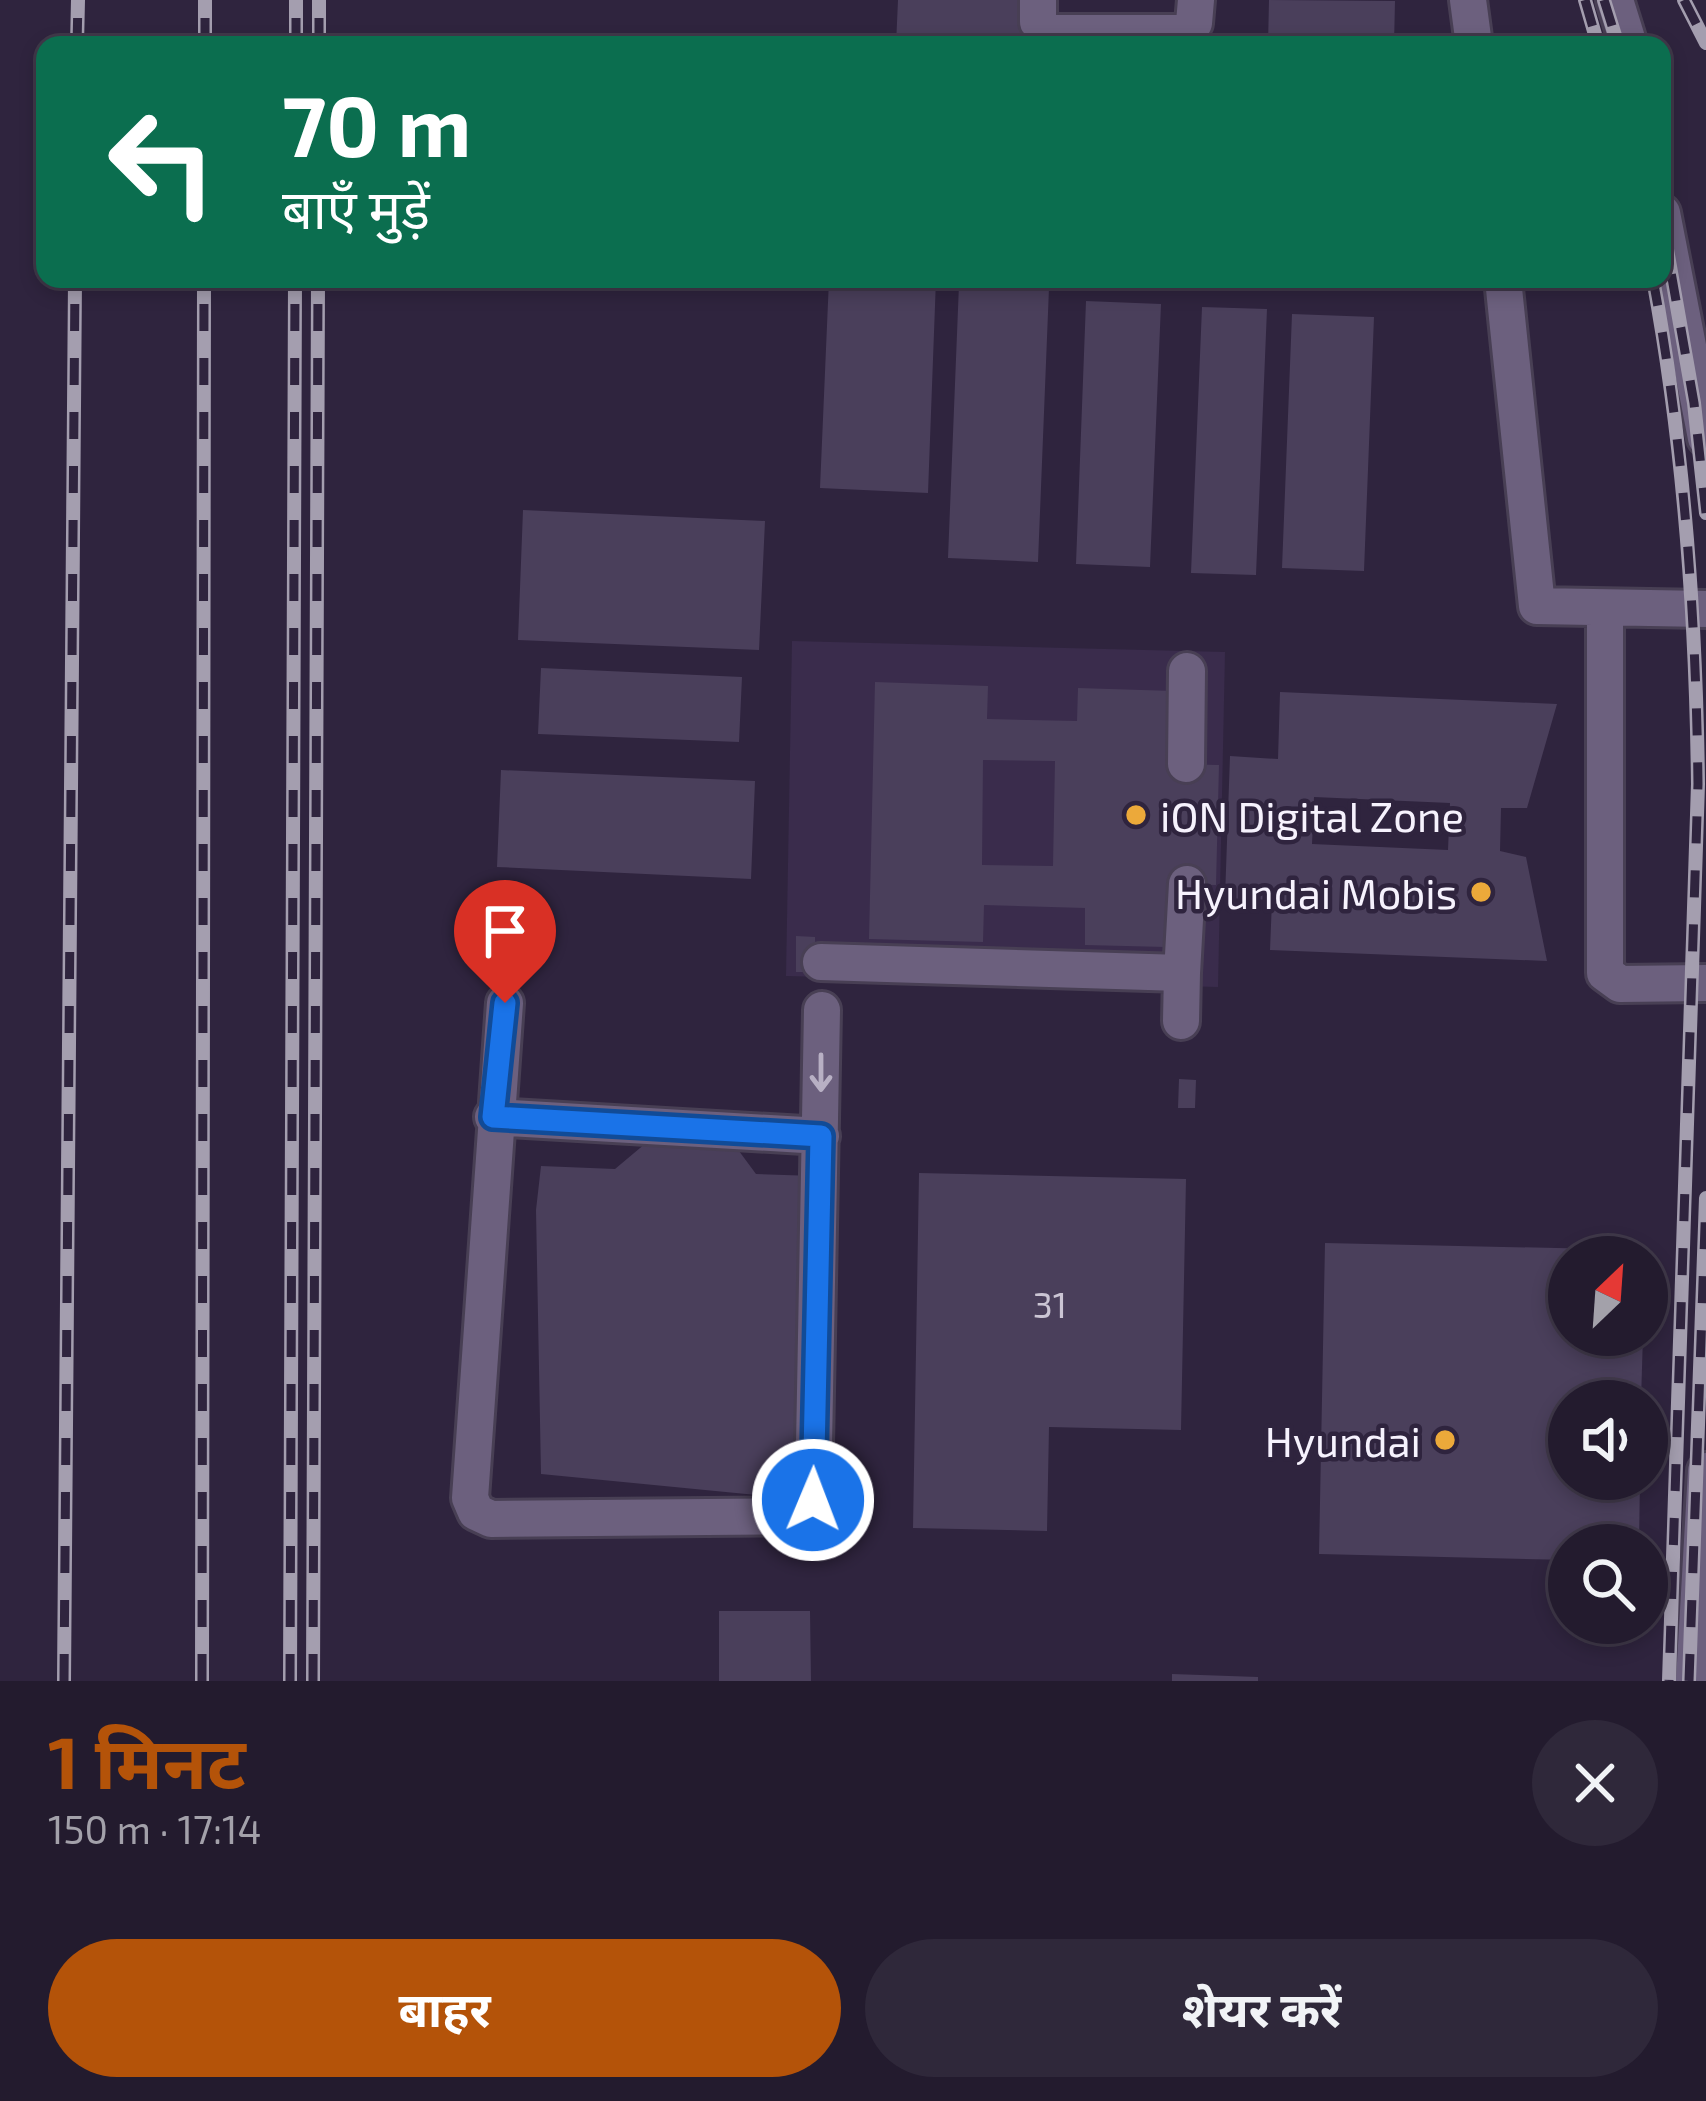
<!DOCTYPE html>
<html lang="hi">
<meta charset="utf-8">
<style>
:root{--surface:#231b2e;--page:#2f283a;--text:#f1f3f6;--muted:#a3a1aa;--line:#40394a;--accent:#b45309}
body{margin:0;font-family:"Exo 2","Noto Sans Devanagari",sans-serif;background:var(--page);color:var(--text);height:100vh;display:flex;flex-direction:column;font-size:45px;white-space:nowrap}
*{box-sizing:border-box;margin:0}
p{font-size:39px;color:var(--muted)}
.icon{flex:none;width:66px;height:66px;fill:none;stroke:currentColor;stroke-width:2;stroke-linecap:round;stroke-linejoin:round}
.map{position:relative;height:1681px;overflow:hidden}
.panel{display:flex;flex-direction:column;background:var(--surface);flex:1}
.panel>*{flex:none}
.banner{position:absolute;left:36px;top:36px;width:1635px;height:252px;border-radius:24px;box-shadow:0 6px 18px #0003,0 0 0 3px var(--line);background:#0b6e4f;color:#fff;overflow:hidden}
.needle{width:78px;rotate:25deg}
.buttons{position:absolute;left:1548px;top:1236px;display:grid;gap:24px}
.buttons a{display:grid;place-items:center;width:120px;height:120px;border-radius:50%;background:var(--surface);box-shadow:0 6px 18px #0003,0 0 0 3px var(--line);font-size:60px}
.pin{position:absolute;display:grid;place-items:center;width:102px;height:102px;color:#fff;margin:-123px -51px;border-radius:50% 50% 50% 0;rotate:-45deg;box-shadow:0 0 12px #0007}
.pin .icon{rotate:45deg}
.me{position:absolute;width:132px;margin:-66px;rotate:1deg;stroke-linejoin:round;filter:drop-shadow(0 0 9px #0008)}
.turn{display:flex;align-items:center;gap:42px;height:252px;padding:0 48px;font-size:54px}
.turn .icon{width:156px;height:156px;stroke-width:2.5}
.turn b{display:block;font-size:84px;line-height:102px}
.round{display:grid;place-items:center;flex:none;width:126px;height:126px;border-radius:63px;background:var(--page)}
.summary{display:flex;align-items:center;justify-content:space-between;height:204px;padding:0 48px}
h1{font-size:72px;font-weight:700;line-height:90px;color:var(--accent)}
.primary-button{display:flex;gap:24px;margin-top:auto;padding:24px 48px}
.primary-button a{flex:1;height:138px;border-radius:72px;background:var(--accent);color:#fff;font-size:48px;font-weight:700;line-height:138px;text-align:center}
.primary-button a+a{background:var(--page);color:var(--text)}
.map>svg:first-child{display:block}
.built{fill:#3a2c4c}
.building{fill:#4a3f5b;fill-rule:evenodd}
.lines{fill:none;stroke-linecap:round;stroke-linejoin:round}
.minor-casing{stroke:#483f54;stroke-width:42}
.minor{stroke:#6c607e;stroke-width:36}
.rail-casing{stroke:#a49eaf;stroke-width:14}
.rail{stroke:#2f243e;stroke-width:9;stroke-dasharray:27;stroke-linecap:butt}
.oneway{stroke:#b8b0c4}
.route-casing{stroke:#114b97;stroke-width:30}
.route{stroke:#1a73e8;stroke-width:21}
.poi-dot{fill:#eca93a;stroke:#2f243e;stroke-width:4.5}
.labels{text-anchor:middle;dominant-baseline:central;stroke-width:9;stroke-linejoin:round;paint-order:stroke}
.number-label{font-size:36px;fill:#cbc5d4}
.poi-label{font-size:42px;fill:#f6f2fd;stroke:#2f243e;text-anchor:end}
</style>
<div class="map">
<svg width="1706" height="1681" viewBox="0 0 1706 1681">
<rect width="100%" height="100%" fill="#2f243e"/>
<path class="built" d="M792 641 1225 652 1218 987 786 976Z"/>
<path class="building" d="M898 0H1021L1017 9 1023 45H896Z
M1269 0 1395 1 1394 45H1268Z
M829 279H936L928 493 820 488Z
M959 284 1049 288 1038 562 948 558Z
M1086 301 1161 304 1150 567 1076 564Z
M1202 307 1267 309 1256 575 1191 573Z
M1292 314 1374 317 1364 571 1282 568Z
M523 510 765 521 759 650 518 640Z
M541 668 742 677 739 742 538 734Z
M875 682 988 686 987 719 1077 721 1078 688 1174 691 1172 764 1219 765 1216 885 1167 884 1166 947 1085 945V908L984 905 983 942 869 939ZM983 760 1055 761 1053 866 982 865Z
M1280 692 1557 704 1527 808H1501L1500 851 1526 857 1547 961 1270 950 1272 900 1225 898 1230 756 1278 759ZM1314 797 1450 803 1448 850 1312 844Z
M501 770 755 781 751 879 497 867Z
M796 936 815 937V972H796Z
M1179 1079 1196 1080 1195 1108H1178Z
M700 1140 739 1151 756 1174 814 1176 797 1499 541 1474 536 1210 541 1166 615 1169 646 1143Z
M919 1173 1186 1179 1181 1430 1049 1427 1047 1531 913 1528Z
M1325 1243 1644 1250V1257H1569V1335H1643L1641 1401H1569V1479H1640L1639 1545H1569V1560L1319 1554Z
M719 1611H810L811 1681H719Z
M1172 1674 1258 1677V1681H1172Z"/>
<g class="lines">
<g class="minor-casing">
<path id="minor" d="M1038 0V22L1048 33H1185L1194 23 1196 0
M1468 0 1474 45
M1615 0 1629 45
M1662 213 1706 438
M1503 279 1537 606 1706 609
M1605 608V973L1620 984 1706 983
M1186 764 1187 671
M821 962 1182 973 1181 1021
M1182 973 1187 884
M505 1003 470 1498 476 1512 491 1519 807 1516 813 1500 822 1010
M493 1117 821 1136
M1694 1681 1706 1471"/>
</g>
<use href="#minor" class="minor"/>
<g class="rail-casing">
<path id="rail" d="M1585 0 1598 45
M1604 0 1618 45
M1684 0 1706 43
M77 45 78 0
M205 45V0
M296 45V0
M319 45V0
M1662 221 1694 403 1706 513
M1653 279C1684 446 1696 614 1698 784L1669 1681
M64 1681 75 279
M202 1681 204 279
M290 1681 295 279
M313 1681 318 279
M1689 1681 1706 1198"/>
</g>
<use href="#rail" class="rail"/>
</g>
<defs><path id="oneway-shaft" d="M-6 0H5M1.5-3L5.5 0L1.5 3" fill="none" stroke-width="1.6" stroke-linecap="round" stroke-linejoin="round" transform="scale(3)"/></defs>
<use class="oneway" href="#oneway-shaft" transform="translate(821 1073) rotate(90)"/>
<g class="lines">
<g class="route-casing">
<path id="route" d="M505 1003 493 1117 821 1136 813 1500"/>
</g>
<use href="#route" class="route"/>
</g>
<g class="poi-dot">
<circle cx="1136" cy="815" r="12"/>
<circle cx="1481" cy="892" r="12"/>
<circle cx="1445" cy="1440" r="12"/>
</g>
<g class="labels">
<g class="number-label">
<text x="1050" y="1303">31</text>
</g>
<g class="poi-label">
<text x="1160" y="815" text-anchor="start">iON Digital Zone</text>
<text x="1457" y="892">Hyundai Mobis</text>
<text x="1421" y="1440">Hyundai</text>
</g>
</g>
</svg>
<div class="buttons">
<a><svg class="needle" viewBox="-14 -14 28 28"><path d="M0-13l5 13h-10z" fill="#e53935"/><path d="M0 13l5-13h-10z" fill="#a3a1aa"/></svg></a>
<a><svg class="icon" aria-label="sound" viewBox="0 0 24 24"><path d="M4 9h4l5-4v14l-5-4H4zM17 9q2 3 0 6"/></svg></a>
<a><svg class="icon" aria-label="search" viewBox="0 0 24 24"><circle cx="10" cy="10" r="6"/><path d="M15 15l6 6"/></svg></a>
</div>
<div class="pin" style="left:505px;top:1003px;background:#d93025"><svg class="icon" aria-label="arrive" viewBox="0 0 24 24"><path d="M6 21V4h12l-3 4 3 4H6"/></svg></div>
<svg class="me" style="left:813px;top:1500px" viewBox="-20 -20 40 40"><circle r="17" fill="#1a73e8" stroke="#fff" stroke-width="3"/><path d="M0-11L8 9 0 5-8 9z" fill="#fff"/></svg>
<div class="banner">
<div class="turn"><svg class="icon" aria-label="left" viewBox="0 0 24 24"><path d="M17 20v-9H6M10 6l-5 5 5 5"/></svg><div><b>70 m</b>बाएँ मुड़ें</div></div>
</div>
</div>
<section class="panel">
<div class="summary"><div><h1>1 मिनट</h1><p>150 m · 17:14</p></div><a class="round"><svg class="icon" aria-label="close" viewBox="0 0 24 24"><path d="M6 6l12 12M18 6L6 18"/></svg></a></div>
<div class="primary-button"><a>बाहर</a><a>शेयर करें</a></div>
</section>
